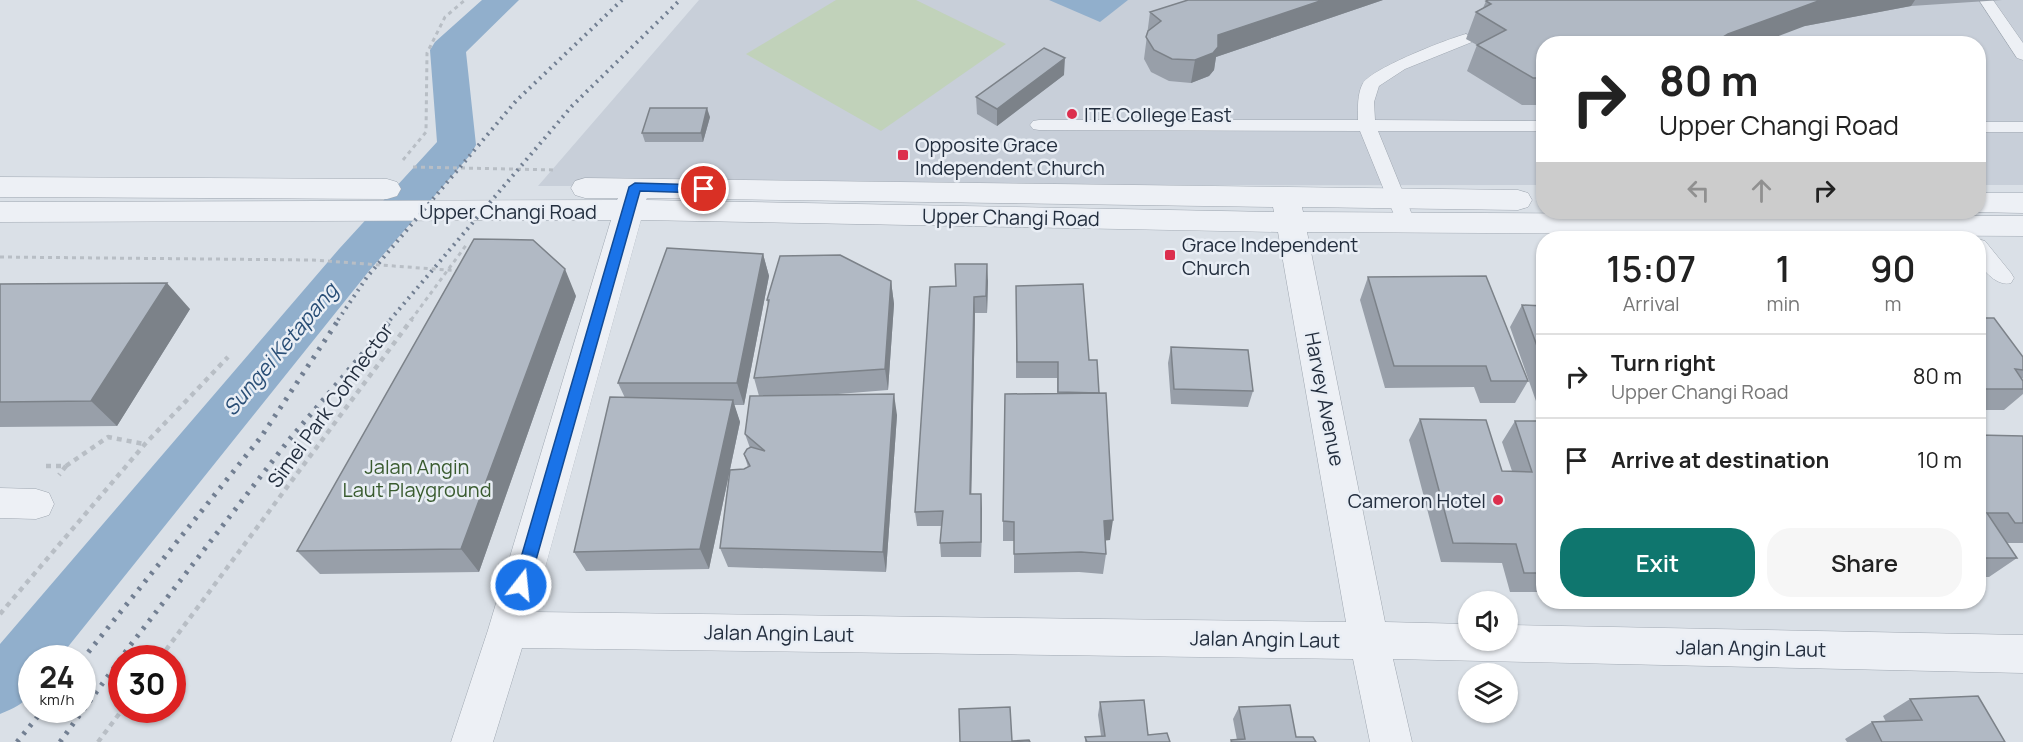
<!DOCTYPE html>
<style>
:root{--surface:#fff;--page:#f6f6f6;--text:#222;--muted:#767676;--line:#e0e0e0;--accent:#0f766e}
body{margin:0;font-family:Manrope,sans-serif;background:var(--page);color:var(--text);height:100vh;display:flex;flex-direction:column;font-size:22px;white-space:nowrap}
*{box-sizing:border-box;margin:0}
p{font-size:20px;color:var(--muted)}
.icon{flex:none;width:33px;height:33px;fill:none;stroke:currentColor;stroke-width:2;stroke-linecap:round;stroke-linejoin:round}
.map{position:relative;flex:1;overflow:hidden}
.side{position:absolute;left:1536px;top:231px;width:450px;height:378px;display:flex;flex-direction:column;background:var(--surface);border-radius:24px;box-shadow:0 2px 4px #0004}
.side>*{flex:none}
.top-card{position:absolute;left:1536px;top:36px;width:450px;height:183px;border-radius:24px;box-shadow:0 2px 4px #0004;background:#fff;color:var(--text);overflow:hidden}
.fabs{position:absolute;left:1458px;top:591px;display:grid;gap:12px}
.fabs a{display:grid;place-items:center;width:60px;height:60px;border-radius:50%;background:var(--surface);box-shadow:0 2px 4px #0004;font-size:30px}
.speed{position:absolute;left:18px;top:645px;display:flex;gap:12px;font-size:30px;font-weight:700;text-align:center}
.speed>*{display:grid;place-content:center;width:78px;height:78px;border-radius:50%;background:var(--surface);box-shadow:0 2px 4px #0004;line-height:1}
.speed small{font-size:15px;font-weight:400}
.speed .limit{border:9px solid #d22;background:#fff;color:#111}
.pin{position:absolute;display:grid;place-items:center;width:51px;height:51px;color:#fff;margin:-26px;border:3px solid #fff;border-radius:50%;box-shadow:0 2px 6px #0007}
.me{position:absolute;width:66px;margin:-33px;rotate:16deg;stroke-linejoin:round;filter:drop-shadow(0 0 4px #0008)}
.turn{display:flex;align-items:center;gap:21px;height:126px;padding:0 24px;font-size:27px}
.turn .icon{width:78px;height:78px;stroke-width:2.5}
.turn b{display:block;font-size:42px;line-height:51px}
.lanes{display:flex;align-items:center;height:57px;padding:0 24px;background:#0003;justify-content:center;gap:30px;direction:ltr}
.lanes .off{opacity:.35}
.eta{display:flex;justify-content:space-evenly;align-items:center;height:102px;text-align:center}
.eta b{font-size:36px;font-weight:600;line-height:42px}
.primary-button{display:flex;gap:12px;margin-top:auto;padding:12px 24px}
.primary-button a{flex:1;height:69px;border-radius:24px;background:var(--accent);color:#fff;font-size:24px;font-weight:600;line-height:69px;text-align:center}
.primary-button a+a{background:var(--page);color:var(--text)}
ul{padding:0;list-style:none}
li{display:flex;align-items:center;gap:18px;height:84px;padding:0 24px;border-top:2px solid var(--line)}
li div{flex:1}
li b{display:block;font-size:22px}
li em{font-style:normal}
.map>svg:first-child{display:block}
.built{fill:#c8cfd9}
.green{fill:#c1d2ba}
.water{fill:#91afcc}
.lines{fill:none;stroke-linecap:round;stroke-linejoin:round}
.canal{fill:#91afcc;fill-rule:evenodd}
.lane-casing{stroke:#9fa7b1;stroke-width:1}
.street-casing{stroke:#9fa7b1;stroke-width:1}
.path-far1{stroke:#b8bec5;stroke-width:3;stroke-dasharray:4 4;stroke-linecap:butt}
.path{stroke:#b8bec5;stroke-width:4.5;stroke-dasharray:5 5;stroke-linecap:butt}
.lane{fill:#edf0f5;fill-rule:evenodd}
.street{fill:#edf0f5;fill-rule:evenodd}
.rail-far1{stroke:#727f92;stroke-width:4;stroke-dasharray:2 5;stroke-linecap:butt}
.rail{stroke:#727f92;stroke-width:5;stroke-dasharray:3 7;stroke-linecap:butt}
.wall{fill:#989fa9}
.shaded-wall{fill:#7c8289}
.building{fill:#b1b9c4;stroke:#7c8289;stroke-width:1.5}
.route{fill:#1a73e8;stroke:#114b97;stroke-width:1.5}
.poi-dot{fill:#dc2f4e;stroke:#e9eef5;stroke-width:2}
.labels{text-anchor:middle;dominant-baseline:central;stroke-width:5;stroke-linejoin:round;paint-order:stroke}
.poi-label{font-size:20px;fill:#232e3e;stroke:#e9eef5;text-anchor:start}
.street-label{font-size:20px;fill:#232e3e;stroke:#e9eef5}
.park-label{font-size:20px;fill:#395b2f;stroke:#e9eef5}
.water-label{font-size:21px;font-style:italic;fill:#294e76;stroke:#e9eef5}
</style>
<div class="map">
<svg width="2023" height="742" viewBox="0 0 2023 742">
<rect width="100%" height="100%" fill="#dae0e7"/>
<path class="built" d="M699 0H2023V185H1979L1978 44H1544L1543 185 538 186Z"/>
<path class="green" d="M836 0H916L1006 44 881 131 746 54Z"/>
<path class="water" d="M1049 0H1128L1100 22Z"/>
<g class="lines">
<path class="canal" d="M482 0H519L466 52 476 145 471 154 369 271 59 658H32C32 694 35 700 0 714V644L339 249 437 142 430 50 435 42Z"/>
<g class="lane-casing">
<path id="lane" d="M1979 0H1993L2023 43V60L2017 58Z
M1466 34 1474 39 1472 42 1405 69 1379 86 1374 102 1375 120 1544 121V131H1378L1415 222 1413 227 1406 228 1399 227 1397 222 1360 131 1039 130 1033 129 1030 125 1033 121 1039 120H1358C1358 108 1357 94 1363 83 1373 68 1447 39 1466 34Z
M1978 122H2023V132H1978Z
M1978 239 1985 241 2011 273 2014 278 2011 283C1998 287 1982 271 1978 259 1977 254 1978 245 1978 239Z"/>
</g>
<g class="street-casing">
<path id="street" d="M0 177 387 179 397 182 401 189 397 196 387 199 0 197Z
M585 178 1518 190 1528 193 1532 200 1528 207 1518 210 1302 207 1303 212 2023 216V236L1307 232 1385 622 1468 624V640H1508V625L2023 635V673L1393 659 1412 742H1370L1353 659 522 648 493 742H451L488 630 611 220 0 222V202L617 200 618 198H585L575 195 571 188 575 181ZM647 198 1273 207 1274 212 646 200ZM641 220 1278 232 1346 622 533 612Z
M1978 193H2023V213L1973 212H1978Z
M0 488 36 489 49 493 54 504 49 515 36 519 0 518Z"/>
</g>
<path class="path-far1" d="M403 160 426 132 427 53 445 17 465 0
M413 167 556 170
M0 257 313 260 461 271
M411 320 467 244"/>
<path class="path" d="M46 466H66L59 475
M66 466 108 437 144 444
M0 614 145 444 228 357
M160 658 412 319
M98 742 122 710"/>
<use href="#lane" class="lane"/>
<use href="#street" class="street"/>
<path class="rail-far1" d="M338 320 367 277 516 101 622 0
M390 320 572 106 680 0"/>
<path class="rail" d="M82 660 261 437 339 319
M17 742 43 710
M60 742 129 647 288 441 392 319"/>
</g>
<path class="wall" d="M1188 0H1383L1216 57 1214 70 1209 76 1191 83 1169 81 1151 72 1144 59 1150 12Z
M1488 0H2002L1911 6 1805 26 1544 44V105H1522L1467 71 1477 45 1466 39 1476 12 1483 8 1486 1Z
M1064 75 997 126 977 114 976 97Z
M710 117 703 142H645L642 133Z
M763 254 769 276 744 405H734L740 422 709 569 586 571 574 552 625 398 618 383Z
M1368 277 1528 381 1515 403H1480L1474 387 1385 388 1360 300Z
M891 281 894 304 888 390 826 395 897 415 886 572 728 567 720 548 744 469 748 467 744 454 750 448 745 434 759 396 754 378 768 305 767 300Z
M988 281 987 313H975L971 494 982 509 981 557H941L940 543 942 526H917L915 512 956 286Z
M0 284 190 309 117 426 0 427Z
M1016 286 1089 360 1110 540H1105L1106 554 1103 574 1079 572 1014 573V541H1003V521L1057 394V378H1016Z
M576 296 479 572 320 574 297 551Z
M1522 305 1544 306V592H1510L1502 563 1441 562 1409 440 1420 419 1502 471H1512L1502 442 1515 421H1543L1510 327Z
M1978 318 2023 357V378L2022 379 2023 381V394L2004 410H1978Z
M1171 347 1253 391 1248 407 1171 404 1168 363Z
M1978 435 2023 436V543H2007L2017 558 1989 577H1978Z
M1910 699 2005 742H1847L1845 739 1872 722H1886L1883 716Z
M1100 702 1148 735 1170 742H1085V737L1101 736 1098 715Z
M1239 707 1296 737 1316 742H1230L1231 740H1237L1233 719Z"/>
<path class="shaded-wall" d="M1323 0H1383L1216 57 1214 70 1209 76 1191 83 1195 60 1218 35Z
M1821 0H1915L1911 6 1805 26 1758 44H1712L1728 34Z
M1065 58 1064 75 997 126V109Z
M707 108 710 117 703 142 701 133Z
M763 254 769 276 744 405 737 383Z
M987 264 988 281 987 313 986 296Z
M565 269 576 296 479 572 461 549Z
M891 281 894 304 888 390 885 369Z
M167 283 190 309 117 426 91 401Z
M974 297 975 313 971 509 970 494Z
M894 394 897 415 886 572 883 552Z
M733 400 740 422 709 569 700 549Z
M981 494 982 509 981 557Z
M1113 520 1110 540 1102 541 1104 521Z"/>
<path class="building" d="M1188 0H1323L1218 35V47L1213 53 1195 60 1172 59 1154 50 1146 37 1148 31 1161 21 1150 12Z
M1488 0H1821L1728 34 1712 44H1544V78H1533L1477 45 1506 30 1476 12 1491 4 1486 1Z
M1044 48 1065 58 997 109 976 97Z
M650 108H707L701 133H642Z
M474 239 533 240 565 269 461 549 297 551Z
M667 248 763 254 737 383H618Z
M840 255 891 281 885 369 754 378 769 300H767L780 256Z
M955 264H987L986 296 974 297 970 494H981V542L940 543 943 511 915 512 930 287 956 286Z
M1486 276 1528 381H1491L1486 366H1394L1368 277Z
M167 283 91 401 0 402V284Z
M1083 284 1089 360H1097L1099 393 1058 392V362H1017L1016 286Z
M1522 305 1544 306V365Z
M1978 318H1994L2023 357V370L2015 369 2023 381V389H1978Z
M1171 347 1248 350 1253 391 1174 389Z
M1106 393 1113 520 1104 521 1106 554 1081 552 1014 554V522L1003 521 1005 394Z
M894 394 883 552 720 548 730 470 744 469 750 466 744 454 747 449 751 447 765 451 745 434 750 396Z
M610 397 733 400 700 549 574 552Z
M1420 419 1486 420 1502 471 1532 472 1515 421H1544V573H1524L1516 544 1453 543Z
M1978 435 2023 436V523H2015L2008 513H1987L2017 558H1978V455H1983L1978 448Z
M1978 696 2005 742H1882L1872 722 1922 720 1910 699Z
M1144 700 1148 735 1167 733 1170 742H1087L1085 737 1105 736 1100 702Z
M1290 705 1296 737H1313L1316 742H1232L1231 740 1245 739 1239 707Z
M1010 707 1012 741 1029 740 1030 742H960L959 709Z"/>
<path class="route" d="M635 183 704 185 710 189 704 193 640 191 529 585 526 590 521 592 515 590 513 585 629 187Z"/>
<g class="poi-dot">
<circle cx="1072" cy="114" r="6"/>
<rect x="897" y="149" width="12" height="12" rx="3"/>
<rect x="1164" y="249" width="12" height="12" rx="3"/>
<circle cx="1498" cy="500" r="6"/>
</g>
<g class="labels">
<g class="poi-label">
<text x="1084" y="114">ITE College East</text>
<text x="915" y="144">Opposite Grace<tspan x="915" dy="23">Independent Church</tspan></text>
<text x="1182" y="244">Grace Independent<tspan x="1182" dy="23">Church</tspan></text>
<text x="1486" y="500" text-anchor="end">Cameron Hotel</text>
</g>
<g class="street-label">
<text x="508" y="211">Upper Changi Road</text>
<text transform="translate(1011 217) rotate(1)">Upper Changi Road</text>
<text transform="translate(1325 399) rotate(79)">Harvey Avenue</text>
<text transform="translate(330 405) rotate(-54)">Simei Park Connector</text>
<text transform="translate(779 633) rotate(1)">Jalan Angin Laut</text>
<text transform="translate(1265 639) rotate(1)">Jalan Angin Laut</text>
<text transform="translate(1751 648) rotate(1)">Jalan Angin Laut</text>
</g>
<g class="park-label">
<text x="417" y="466">Jalan Angin<tspan x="417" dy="23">Laut Playground</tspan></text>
</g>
<g class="water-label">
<text transform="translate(280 349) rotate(-50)">Sungei Ketapang</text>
</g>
</g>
</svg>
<div class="fabs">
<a><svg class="icon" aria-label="sound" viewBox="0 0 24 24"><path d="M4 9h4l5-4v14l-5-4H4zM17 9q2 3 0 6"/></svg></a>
<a><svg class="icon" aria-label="layers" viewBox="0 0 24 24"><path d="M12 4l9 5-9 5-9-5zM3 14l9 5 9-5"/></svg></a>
</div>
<div class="speed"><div>24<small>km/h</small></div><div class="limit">30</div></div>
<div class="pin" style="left:704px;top:189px;background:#d93025"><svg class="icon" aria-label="arrive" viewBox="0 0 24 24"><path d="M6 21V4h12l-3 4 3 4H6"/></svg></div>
<svg class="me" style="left:521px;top:585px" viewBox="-20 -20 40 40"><circle r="17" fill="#1a73e8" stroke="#fff" stroke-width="3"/><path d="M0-11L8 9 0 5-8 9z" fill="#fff"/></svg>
<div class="top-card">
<div class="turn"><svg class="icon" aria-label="right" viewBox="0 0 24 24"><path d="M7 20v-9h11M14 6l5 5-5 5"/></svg><div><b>80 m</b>Upper Changi Road</div></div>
<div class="lanes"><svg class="icon off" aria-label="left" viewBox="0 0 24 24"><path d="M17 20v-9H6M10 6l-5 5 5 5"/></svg><svg class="icon off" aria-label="ahead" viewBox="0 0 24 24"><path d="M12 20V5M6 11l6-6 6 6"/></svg><svg class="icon" aria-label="right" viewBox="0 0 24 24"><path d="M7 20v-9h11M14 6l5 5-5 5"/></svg></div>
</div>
<section class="side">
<div class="eta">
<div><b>15:07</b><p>Arrival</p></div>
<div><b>1</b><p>min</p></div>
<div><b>90</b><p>m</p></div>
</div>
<ul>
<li><svg class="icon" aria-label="right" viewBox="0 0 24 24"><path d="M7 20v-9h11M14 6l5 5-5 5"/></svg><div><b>Turn right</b><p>Upper Changi Road</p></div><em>80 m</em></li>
<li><svg class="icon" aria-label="arrive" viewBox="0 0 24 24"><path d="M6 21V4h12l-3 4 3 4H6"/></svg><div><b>Arrive at destination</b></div><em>10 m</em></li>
</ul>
<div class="primary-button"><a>Exit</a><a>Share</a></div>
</section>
</div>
